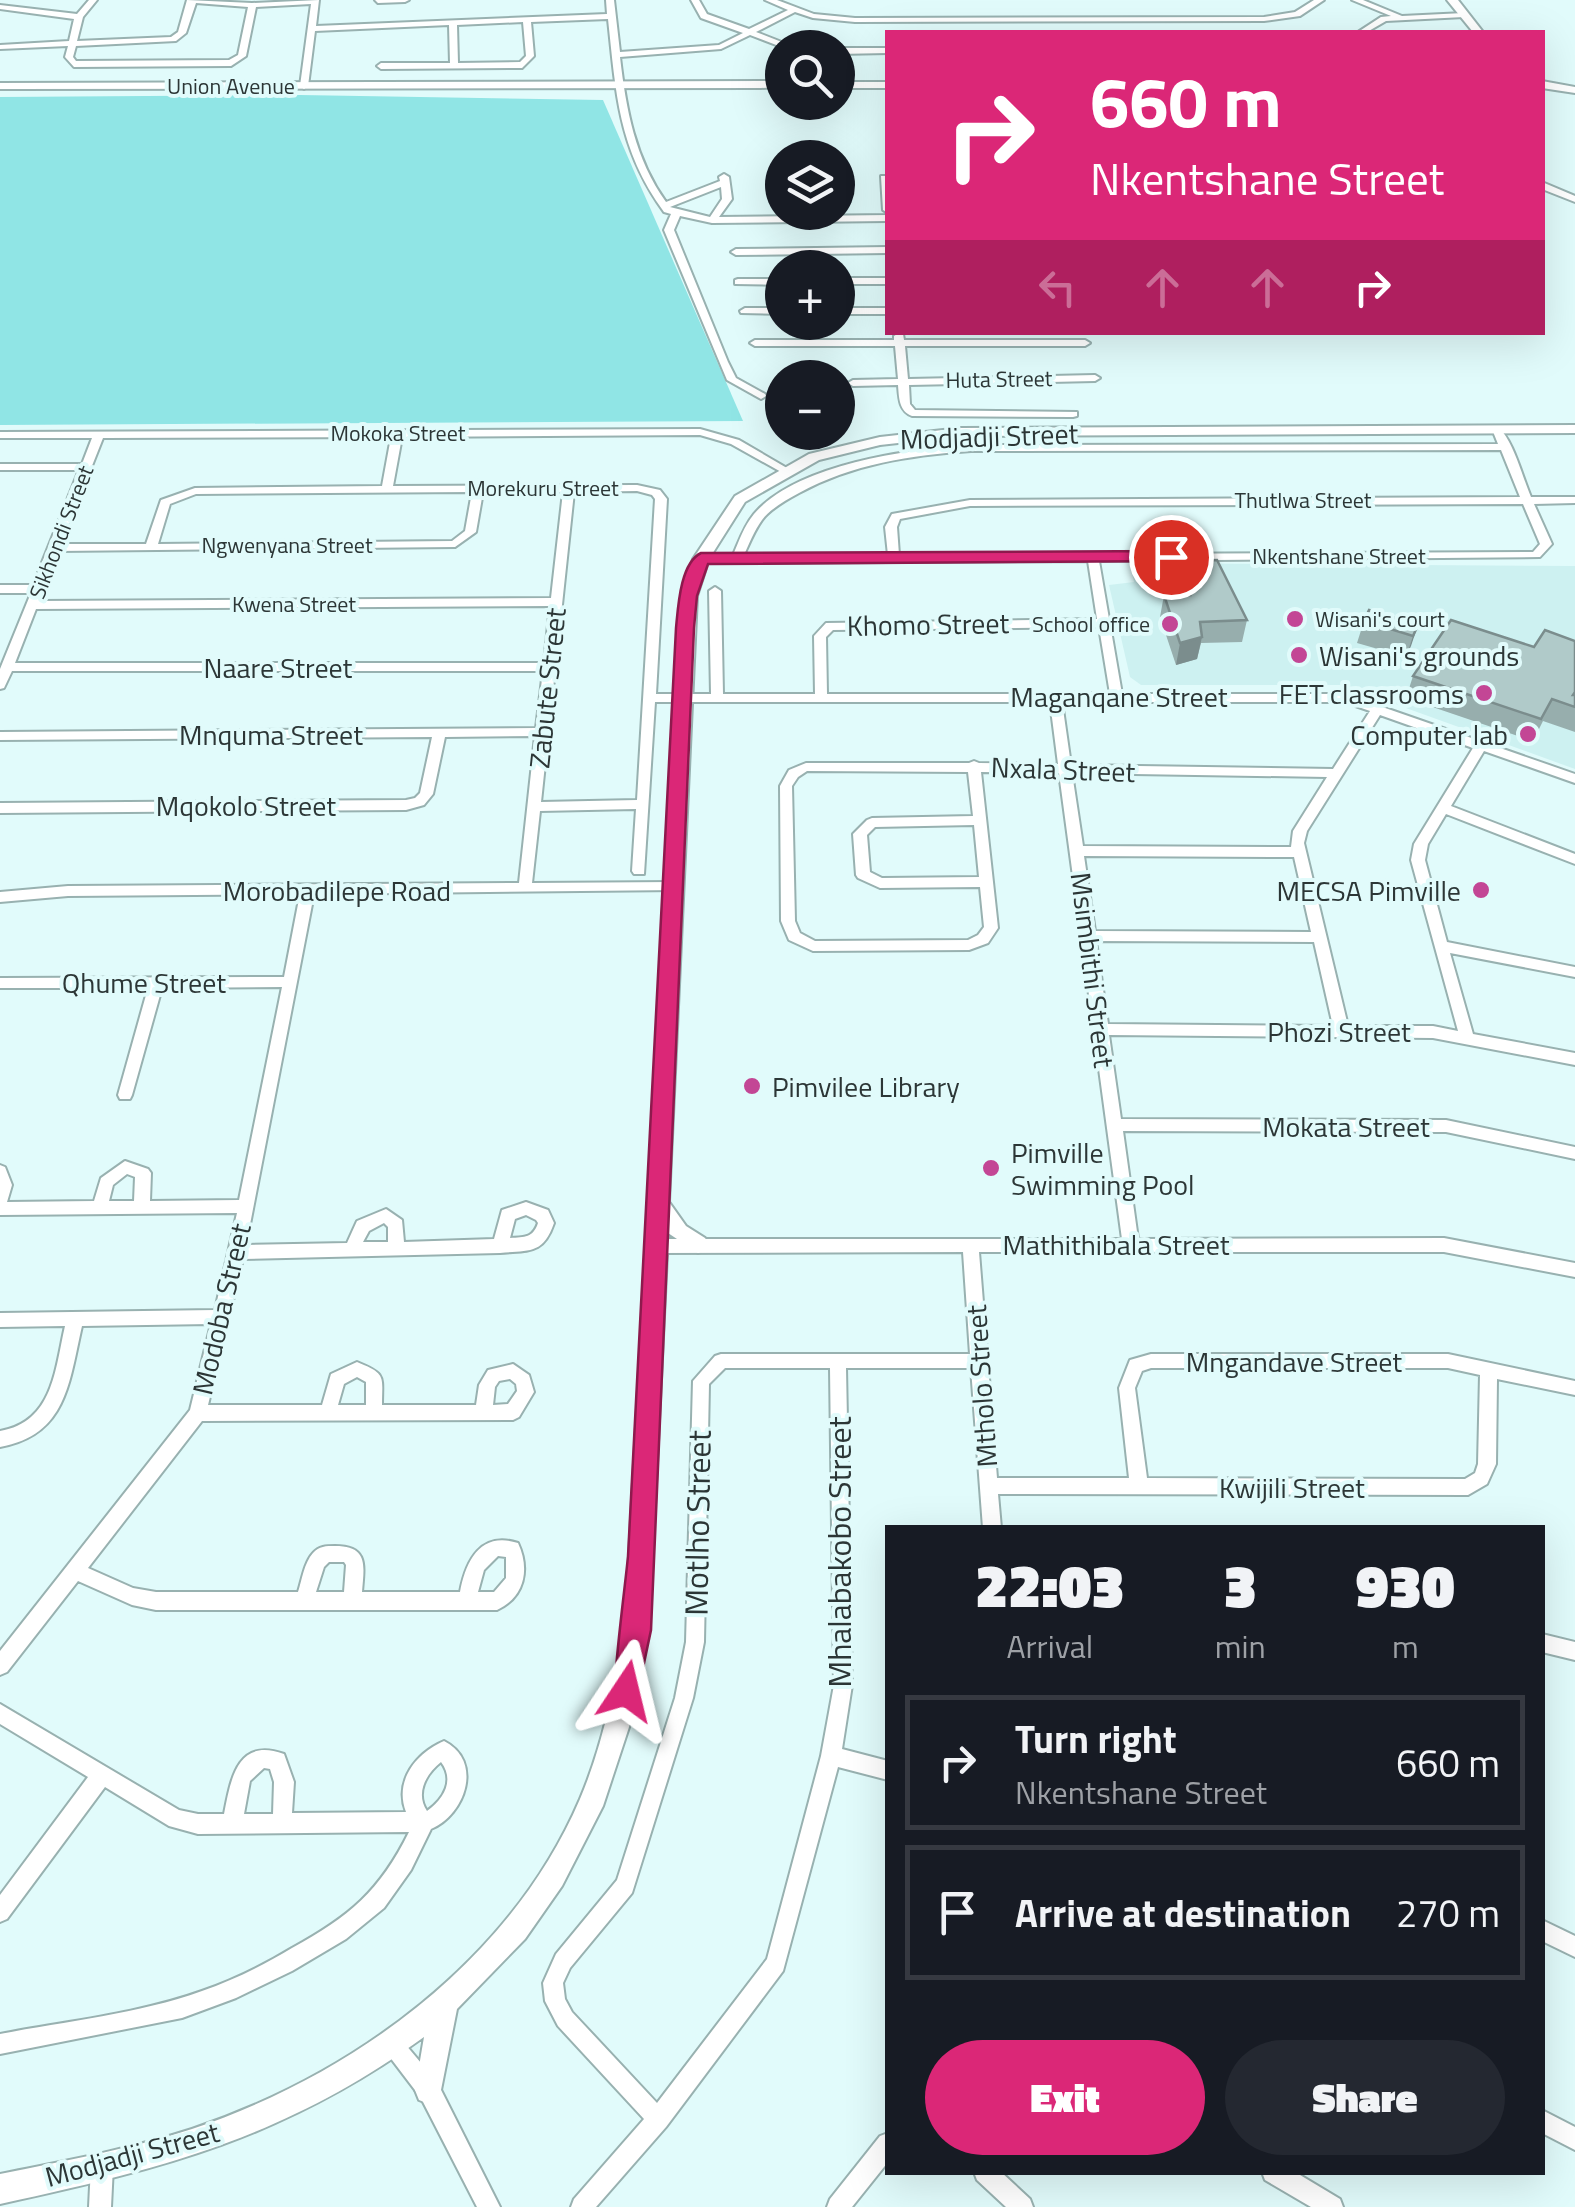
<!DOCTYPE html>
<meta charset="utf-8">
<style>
:root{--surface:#171b24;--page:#242831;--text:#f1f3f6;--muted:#9ea1a6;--line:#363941;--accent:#db2777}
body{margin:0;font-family:"Titillium Web",sans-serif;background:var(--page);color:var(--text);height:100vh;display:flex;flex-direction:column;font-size:38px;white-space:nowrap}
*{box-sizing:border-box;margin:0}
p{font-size:32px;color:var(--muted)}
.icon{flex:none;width:55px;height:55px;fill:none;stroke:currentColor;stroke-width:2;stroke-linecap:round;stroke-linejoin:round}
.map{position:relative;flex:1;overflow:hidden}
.panel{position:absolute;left:885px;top:1525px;width:660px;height:650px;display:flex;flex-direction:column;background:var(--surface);border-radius:0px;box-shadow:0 10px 40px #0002}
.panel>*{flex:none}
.guide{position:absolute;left:885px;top:30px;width:660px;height:305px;border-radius:0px;box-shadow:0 10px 40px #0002;background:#db2777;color:#fff;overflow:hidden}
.controls{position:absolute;left:765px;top:30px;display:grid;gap:20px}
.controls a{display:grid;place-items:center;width:90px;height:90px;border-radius:50%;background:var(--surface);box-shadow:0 10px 40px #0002;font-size:50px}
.pin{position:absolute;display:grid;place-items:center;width:85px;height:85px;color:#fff;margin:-42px;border:5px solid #fff;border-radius:50%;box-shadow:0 2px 10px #0007}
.me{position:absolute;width:110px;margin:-55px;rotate:10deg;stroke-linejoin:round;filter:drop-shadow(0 0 8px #0008)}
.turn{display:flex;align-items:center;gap:35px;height:210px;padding:0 40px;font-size:45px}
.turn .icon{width:130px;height:130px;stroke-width:2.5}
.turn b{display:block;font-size:70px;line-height:85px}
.lanes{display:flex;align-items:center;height:95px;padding:0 40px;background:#0003;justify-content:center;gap:50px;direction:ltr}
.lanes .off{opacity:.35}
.eta{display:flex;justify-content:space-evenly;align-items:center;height:170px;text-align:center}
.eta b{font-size:60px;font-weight:800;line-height:70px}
.cta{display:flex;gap:20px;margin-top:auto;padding:20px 40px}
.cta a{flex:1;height:115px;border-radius:60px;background:var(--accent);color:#fff;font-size:40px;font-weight:800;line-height:115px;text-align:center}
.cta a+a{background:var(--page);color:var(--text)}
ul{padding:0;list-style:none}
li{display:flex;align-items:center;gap:30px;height:135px;margin:0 20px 15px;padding:0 20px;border:5px solid var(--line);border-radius:0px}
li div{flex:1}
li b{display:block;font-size:38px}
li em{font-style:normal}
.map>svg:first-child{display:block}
.built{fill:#cdf1f1}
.green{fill:#90e5e5}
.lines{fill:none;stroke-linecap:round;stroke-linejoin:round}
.minor-casing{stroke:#98b1b0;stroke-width:4}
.tertiary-casing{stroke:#98b1b0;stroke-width:4}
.minor{fill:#fff;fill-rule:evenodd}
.tertiary{fill:#fff;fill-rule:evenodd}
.wall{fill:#97aead}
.shaded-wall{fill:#7b8d8d}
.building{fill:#b0cac9;stroke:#7b8d8d;stroke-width:2.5}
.route{fill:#db2777;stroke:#8e194d;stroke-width:2.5}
.poi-dot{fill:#c34695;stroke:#e1fbfb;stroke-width:4}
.labels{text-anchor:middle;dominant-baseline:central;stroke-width:8;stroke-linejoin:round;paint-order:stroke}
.far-street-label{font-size:22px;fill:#2c3636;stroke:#e1fbfb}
.far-poi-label{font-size:22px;fill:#2c3636;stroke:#e1fbfb;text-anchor:start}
.street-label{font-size:28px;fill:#2c3636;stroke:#e1fbfb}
.poi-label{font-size:28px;fill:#2c3636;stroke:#e1fbfb;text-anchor:start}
.near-street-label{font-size:32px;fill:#2c3636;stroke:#e1fbfb}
</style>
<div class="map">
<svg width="1575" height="2207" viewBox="0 0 1575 2207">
<rect width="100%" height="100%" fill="#e1fbfb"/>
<path class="built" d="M1130 563 1575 566V769L1342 685H1141L1130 677 1109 585 1134 582Z"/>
<path class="green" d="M300 95 603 100 743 421 0 425V97Z"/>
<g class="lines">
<g class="minor-casing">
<path id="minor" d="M89 0H97L83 17 77 41 171 37 178 32 187 0 252 3 319 0 316 26 607 14 606 0H614L620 52 719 45 743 33 701 18 691 0H699L707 14 749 29 788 10 765 0H777L814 14 855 18 1264 17 1295 12 1314 0H1324L1300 16 1264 21 855 22 813 18 795 12 756 32 797 48H784L750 35 721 49 620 57C626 109 635 159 666 202L720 181 719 177 724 174 729 177 732 199 719 217 888 215V221L712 223 680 216 674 230 728 362 736 378 765 394 766 396 761 399 727 380 664 230 671 214 664 212C618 149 616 93 608 19L531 22 534 56 522 68 381 69 377 66 381 63H450L449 25 315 31 308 86 304 89 300 86 311 4 256 7 246 56 231 66 74 67 65 57 68 46 0 49V45L69 41 74 19 0 9V5L77 14ZM196 3 248 7 238 55 229 60 76 61 73 57 76 46 176 41 186 33ZM523 22 526 56 520 62 458 63 457 25ZM721 187 722 199 710 217 670 207Z
M375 0H409L405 2 378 3Z
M1352 0H1363L1402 16 1464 13 1468 15 1464 17 1386 21 1367 32H1358L1381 17 1391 16Z
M838 48H888V53L838 54Z
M881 176H888V213L883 210Z
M1542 182 1575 196V202L1542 189Z
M888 247V253L736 255 731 252 736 249Z
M838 278H888V284H838Z
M738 279H782V285L735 284V280Z
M745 308H782V314L741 313 740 311Z
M838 308H888V314H838Z
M899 333 903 334 904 340H1085L1090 343 1085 346H905L908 379 1095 375 1100 378 1095 381 909 385 910 404 915 410 1077 412V416L1073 417 912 416C899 411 899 398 898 385L853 386 848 383 853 380 898 379 895 346H755L750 343 755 340H894V336Z
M1497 426C1513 439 1522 476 1531 497H1575V503L1534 504 1552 544 1540 557 1099 561 1122 694H1345L1575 774V783L1484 751 1451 806 1575 854V864L1446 814 1428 844 1425 860 1447 942 1575 967V977L1450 953 1473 1034 1575 1053V1065L1433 1038 1109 1035 1121 1119 1446 1120 1575 1147V1159L1446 1132 1123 1131 1138 1239 1444 1238 1575 1263V1277L1444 1252H979L997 1478H1129L1119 1388 1130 1360 1151 1354H1448L1575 1381V1395L1497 1379 1496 1464 1487 1484 1468 1495 998 1494 1001 1528H983L971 1368H846L852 1685 842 1749 888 1761V1780L838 1767 783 1971 666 2127 596 2207H571L574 2199 644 2119 558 2026 545 2001 543 1983 556 1954 617 1880 675 1698 686 1642 693 1381 715 1356 721 1354H970L963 1252 655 1253 649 1251 647 1246 649 1241 655 1239H1122L1059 773 981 772 998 928 988 943 969 950 813 951 789 940 781 921 780 786 789 770 806 763H969L974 761 979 763 1058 764 1050 702H655L644 874H634L632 871 636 809 540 811 532 883 674 882 679 884 681 887 679 890 314 894 246 1245 347 1243 357 1221 386 1209 402 1220 404 1242 494 1239 502 1210 526 1202 548 1210 554 1223C543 1255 529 1250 500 1253L243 1259 208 1405H322L331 1374 357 1362C387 1374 382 1376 382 1405H476L479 1385 488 1370 513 1364 529 1375 534 1392 519 1417 513 1420 202 1421 88 1568 133 1588 156 1592H298C302 1580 304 1563 313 1553 319 1546 326 1546 335 1546 369 1546 364 1566 362 1592H460C466 1560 481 1531 518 1543 530 1569 525 1597 497 1610H156L132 1605 78 1581 7 1672 0 1675V1651L190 1410 211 1324 82 1326C69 1382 67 1435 0 1447V1431C53 1422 55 1370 65 1326L0 1327V1313L215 1310 237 1213 0 1215V1165L5 1167 12 1185 7 1202 94 1201 101 1178 125 1161 148 1169 151 1173 150 1201 239 1200 282 987 162 988 132 1095 130 1099H120L118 1095 148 988H0V978L284 977 300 894 68 896 0 902V892L68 886 519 883 535 736 445 737 433 794 424 805 406 810 0 813V803L406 800 415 798 420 793 432 737 0 740V732L536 728 543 671H12L4 688 0 689V669L31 593H0V585H33L79 470H0V464H82L92 438H0V432L700 429 739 440 792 471 787 474 783 473 731 444 700 435 402 437 393 486 637 485 660 490 667 499 656 694H711L709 591 715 587 721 591 723 694H815L814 636 826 623 1097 619 1088 561 701 563 695 559 701 555H733C739 541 744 526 754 514 797 464 909 449 971 445L1498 444 1492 429ZM391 437 382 486 195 488 161 500 146 544H61L103 438ZM1501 450 1520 497 970 500 892 514 885 527 888 555H744C749 544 754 531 762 520 770 509 786 500 799 493 852 464 911 455 971 451ZM637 491 652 495 655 499 637 800 541 802 574 492ZM472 492 465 531 452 541 158 544 170 504 196 494ZM483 492H563L551 598 39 601 58 551 455 547 476 532ZM1523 504 1540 544 1533 552 899 555 897 527 900 519 970 506ZM550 606 544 663H15L36 609ZM1099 627 1110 694 1055 692 1050 694H827L826 637 833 630ZM1062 702H1344L1370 711 1333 769 1071 765ZM1380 715 1473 748 1414 844 1411 860 1458 1031 1433 1026H1348L1304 843 1307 831ZM807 771 968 772 973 816 872 818 867 820 853 834 856 875 858 878 880 888 980 887 984 927 978 935 968 940 815 941 800 933 795 921 792 786 798 777ZM1072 773 1327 777 1293 831 1291 847 1083 846ZM974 825 979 877 882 878 870 872 867 835 875 827ZM1084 856 1294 857 1311 932 1095 931ZM1096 941 1314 942 1333 1026 1108 1024ZM127 1174 135 1177 134 1201H109L113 1185ZM526 1215 536 1220 538 1223C533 1238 525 1237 510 1238L515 1219ZM384 1223 388 1227V1242H363L369 1231ZM725 1368H830L834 1685 821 1756 767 1959 657 2103 572 2012 565 1999 563 1983 570 1968 632 1893 693 1698 704 1642 709 1384ZM1151 1368H1448L1480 1375 1478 1464 1475 1473 1465 1479 1147 1478 1135 1388 1142 1371ZM357 1377 366 1382V1405H338L344 1384ZM510 1379 516 1384 517 1391 508 1404 493 1405 495 1387 499 1381ZM498 1556 506 1557V1578L494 1592H478L484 1570ZM329 1562H344L346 1565 344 1592H316L324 1567Z
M1542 1634 1575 1642V1660L1542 1652Z
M0 1704 179 1810 198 1814H224C231 1779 237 1737 284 1754L294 1782 292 1813 406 1812C394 1781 416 1753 444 1741 484 1761 465 1815 431 1829L411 1870 384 1908 346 1939 292 1971 236 1998 182 2018 0 2054V2034C67 2021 138 2014 202 1991 234 1980 264 1965 292 1948 349 1917 380 1891 409 1832L198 1834 169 1826 105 1787 7 1919 0 1922V1895L88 1777 0 1724ZM441 1762C455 1780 444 1799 427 1811 415 1793 426 1774 441 1762ZM264 1768 270 1769 274 1782 273 1814H244L250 1781Z
M1542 1920 1575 1936V1957L1542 1941Z
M393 2035 400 2038 437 2082 500 2207H477L421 2098 386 2052 383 2045 386 2038Z
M1542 2110 1575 2127V2150L1542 2133Z
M888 2133V2162L852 2207H827L830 2199 880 2136Z
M102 2155 110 2158 113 2166 111 2207H89L91 2166 94 2158Z
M974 2172H1001L1030 2199 1033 2207H1006L977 2180Z
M1262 2172H1295L1340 2199 1343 2207H1311L1265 2180Z"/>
</g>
<g class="tertiary-casing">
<path id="tertiary" d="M1447 0H1458L1483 32H1473Z
M782 81V87L761 88 0 89V83Z
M1542 81 1575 87V93L1542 88Z
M838 82H888V88H838Z
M1575 425V433L961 436 880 445 819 460 745 502 709 559 697 596 669 1202 686 1226 705 1238 709 1244 705 1250 698 1253 668 1233 649 1630 629 1727 603 1806 562 1886 525 1939 457 2009 439 2100 429 2104 419 2100 415 2090 424 2037C284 2138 165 2168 0 2204V2174C64 2161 130 2149 192 2129 355 2074 511 1960 580 1799 603 1745 614 1687 625 1630L681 596 693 559 735 496 809 454 880 437 961 428Z"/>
</g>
<use href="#minor" class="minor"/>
<use href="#tertiary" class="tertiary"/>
</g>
<path class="wall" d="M1179 561 1247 620 1242 642 1201 643 1197 659 1176 665 1160 617 1164 595H1179L1175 582Z
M1364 621 1418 625 1406 657 1357 643Z
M1575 641V732L1543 721 1533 741 1406 698 1413 676 1534 647Z"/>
<path class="shaded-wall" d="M1418 625 1411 646 1406 657 1413 636Z
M1202 637 1197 659 1176 665 1180 643Z"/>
<path class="building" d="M1217 560 1247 620 1200 622 1202 637 1180 643 1164 595H1190L1179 561Z
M1369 610 1418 625 1413 636 1364 621Z
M1451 620 1534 647 1545 630 1575 641V692L1573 695H1575V707L1552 699 1541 719 1413 676Z"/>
<path class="route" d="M1171 551 1180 557 1177 561 708 564 697 596 694 628 651 1630 636 1701 626 1705 616 1701C611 1689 626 1580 628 1556L676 628C678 608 680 563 701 553Z"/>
<g class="poi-dot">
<circle cx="1295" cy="619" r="10"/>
<circle cx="1170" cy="624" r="10"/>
<circle cx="1299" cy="655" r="10"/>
<circle cx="1484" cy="693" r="10"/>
<circle cx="1528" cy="734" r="10"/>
<circle cx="1481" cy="890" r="10"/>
<circle cx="752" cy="1086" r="10"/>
<circle cx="991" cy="1168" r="10"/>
</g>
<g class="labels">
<g class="far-street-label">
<text x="231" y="86">Union Avenue</text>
<text transform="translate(999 379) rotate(-1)">Huta Street</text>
<text x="398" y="433">Mokoka Street</text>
<text x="543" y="488">Morekuru Street</text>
<text x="1303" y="500">Thutlwa Street</text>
<text transform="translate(61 532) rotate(-69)">Sikhondi Street</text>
<text x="287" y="545">Ngwenyana Street</text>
<text x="1339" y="556">Nkentshane Street</text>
<text x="294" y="604">Kwena Street</text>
</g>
<g class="far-poi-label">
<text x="1315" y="619">Wisani's court</text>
<text x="1150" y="624" text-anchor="end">School office</text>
</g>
<g class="street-label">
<text transform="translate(989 436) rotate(-2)">Modjadji Street</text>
<text transform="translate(928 624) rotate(-1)">Khomo Street</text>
<text x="278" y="667">Naare Street</text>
<text transform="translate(547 688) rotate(-84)">Zabute Street</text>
<text x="1119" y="696">Maganqane Street</text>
<text x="271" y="734">Mnquma Street</text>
<text transform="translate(1063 769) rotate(2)">Nxala Street</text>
<text x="246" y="805">Mqokolo Street</text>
<text x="337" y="890">Morobadilepe Road</text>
<text transform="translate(1093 970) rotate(83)">Msimbithi Street</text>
<text x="144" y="982">Qhume Street</text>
<text x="1339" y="1031">Phozi Street</text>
<text x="1346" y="1126">Mokata Street</text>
<text x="1116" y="1244">Mathithibala Street</text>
<text transform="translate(221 1309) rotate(-77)">Modoba Street</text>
<text x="1294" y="1361">Mngandave Street</text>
<text transform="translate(981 1386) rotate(-94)">Mtholo Street</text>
<text x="1292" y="1487">Kwijili Street</text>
<text transform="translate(132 2154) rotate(-15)">Modjadji Street</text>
</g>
<g class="poi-label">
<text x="1319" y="655">Wisani's grounds</text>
<text x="1464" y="693" text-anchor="end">FET classrooms</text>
<text x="1508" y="734" text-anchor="end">Computer lab</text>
<text x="1461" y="890" text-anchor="end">MECSA Pimville</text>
<text x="772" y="1086">Pimvilee Library</text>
<text x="1011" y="1152">Pimville<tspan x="1011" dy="32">Swimming Pool</tspan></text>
</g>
<g class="near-street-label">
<text transform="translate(697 1523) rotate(-89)">Motlho Street</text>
<text transform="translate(839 1552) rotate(-90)">Mhalabakobo Street</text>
</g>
</g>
</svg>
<div class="controls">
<a><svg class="icon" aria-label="search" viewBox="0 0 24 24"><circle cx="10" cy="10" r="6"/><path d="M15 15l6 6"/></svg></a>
<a><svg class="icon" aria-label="layers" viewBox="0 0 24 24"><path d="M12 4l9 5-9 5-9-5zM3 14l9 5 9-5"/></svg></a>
<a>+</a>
<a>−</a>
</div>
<div class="pin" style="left:1171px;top:557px;background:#d93025"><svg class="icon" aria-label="arrive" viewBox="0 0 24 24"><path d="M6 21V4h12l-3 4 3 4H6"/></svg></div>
<svg class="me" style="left:626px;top:1691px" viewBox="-20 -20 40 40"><path d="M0-17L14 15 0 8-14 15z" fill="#db2777" stroke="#fff" stroke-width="4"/></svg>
<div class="guide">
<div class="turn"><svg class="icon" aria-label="right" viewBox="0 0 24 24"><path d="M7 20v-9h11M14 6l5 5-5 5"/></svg><div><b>660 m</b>Nkentshane Street</div></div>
<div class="lanes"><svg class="icon off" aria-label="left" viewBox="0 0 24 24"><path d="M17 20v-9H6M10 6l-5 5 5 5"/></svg><svg class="icon off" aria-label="ahead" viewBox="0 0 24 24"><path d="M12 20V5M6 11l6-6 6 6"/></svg><svg class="icon off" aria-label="ahead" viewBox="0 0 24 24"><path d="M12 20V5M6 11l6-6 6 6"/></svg><svg class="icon" aria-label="right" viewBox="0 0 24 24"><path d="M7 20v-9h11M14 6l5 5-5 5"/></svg></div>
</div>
<section class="panel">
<div class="eta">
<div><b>22:03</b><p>Arrival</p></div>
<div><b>3</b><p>min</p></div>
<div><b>930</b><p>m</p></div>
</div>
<ul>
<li><svg class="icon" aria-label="right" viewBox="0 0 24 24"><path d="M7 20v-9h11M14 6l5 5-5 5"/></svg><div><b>Turn right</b><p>Nkentshane Street</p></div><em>660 m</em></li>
<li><svg class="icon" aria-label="arrive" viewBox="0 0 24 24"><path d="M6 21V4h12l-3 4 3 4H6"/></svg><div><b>Arrive at destination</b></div><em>270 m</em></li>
</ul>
<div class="cta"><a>Exit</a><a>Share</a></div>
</section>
</div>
